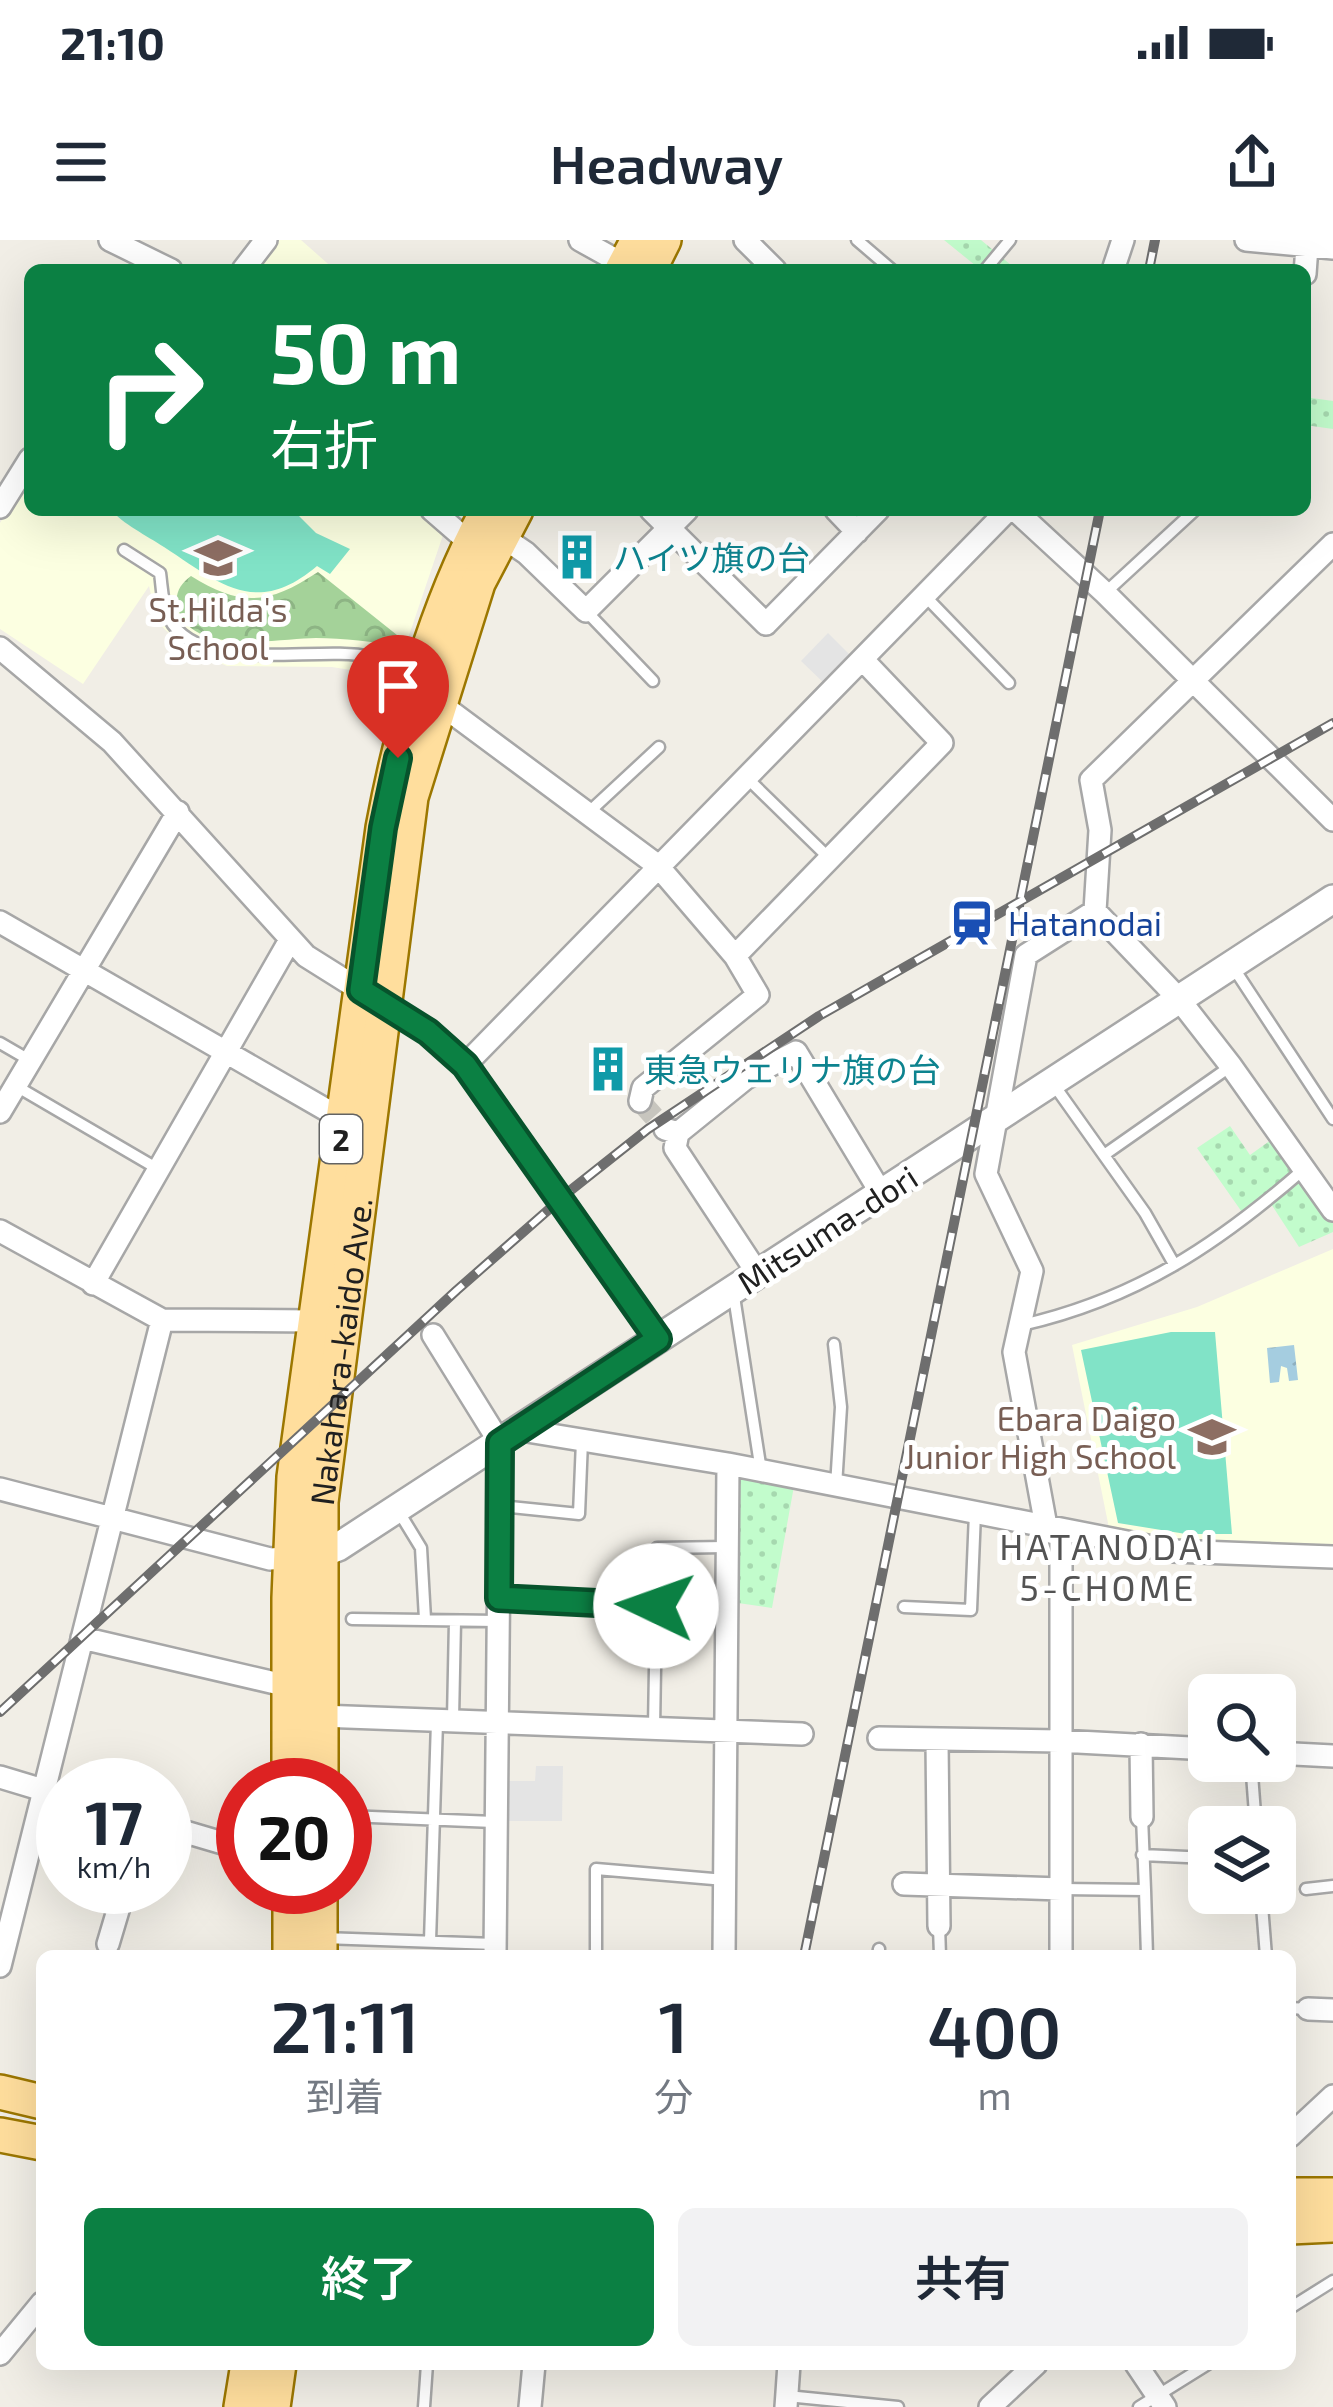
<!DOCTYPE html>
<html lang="ja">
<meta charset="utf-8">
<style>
:root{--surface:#fff;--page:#f2f2f3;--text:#1f2937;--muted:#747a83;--accent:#0b8043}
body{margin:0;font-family:"Exo 2","Noto Sans JP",sans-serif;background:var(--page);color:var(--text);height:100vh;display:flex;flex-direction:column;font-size:45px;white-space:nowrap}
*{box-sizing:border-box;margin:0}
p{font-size:39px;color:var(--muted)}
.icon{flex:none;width:66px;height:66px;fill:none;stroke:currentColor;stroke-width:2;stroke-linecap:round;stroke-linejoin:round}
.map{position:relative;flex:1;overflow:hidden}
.details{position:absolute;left:36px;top:1710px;width:1260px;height:420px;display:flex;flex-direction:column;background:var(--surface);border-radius:18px;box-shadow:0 12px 48px #0002}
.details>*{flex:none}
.banner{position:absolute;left:24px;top:24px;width:1287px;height:252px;border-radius:18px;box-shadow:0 12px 48px #0002;background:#0b8043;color:#fff;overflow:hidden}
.tools{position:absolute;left:1188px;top:1434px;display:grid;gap:24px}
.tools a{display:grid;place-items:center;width:108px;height:108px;border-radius:18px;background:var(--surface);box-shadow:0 12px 48px #0002;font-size:60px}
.speed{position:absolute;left:36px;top:1518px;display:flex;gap:24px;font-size:60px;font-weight:700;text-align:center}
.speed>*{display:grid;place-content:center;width:156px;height:156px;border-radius:50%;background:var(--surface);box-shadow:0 12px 48px #0002;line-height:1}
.speed small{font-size:30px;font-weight:400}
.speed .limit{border:18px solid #d22;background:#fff;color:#111}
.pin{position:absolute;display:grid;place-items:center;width:102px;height:102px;color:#fff;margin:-123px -51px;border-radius:50% 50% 50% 0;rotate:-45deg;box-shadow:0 0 12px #0007}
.pin .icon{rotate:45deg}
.me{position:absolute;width:132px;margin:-66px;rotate:273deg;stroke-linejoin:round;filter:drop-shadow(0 0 9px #0008)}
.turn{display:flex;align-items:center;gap:42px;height:252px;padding:0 48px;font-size:54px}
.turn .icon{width:156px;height:156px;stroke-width:2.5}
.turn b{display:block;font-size:84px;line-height:102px}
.eta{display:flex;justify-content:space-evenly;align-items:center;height:204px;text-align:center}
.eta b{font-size:72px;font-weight:600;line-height:84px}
.button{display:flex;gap:24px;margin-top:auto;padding:24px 48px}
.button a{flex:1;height:138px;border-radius:18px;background:var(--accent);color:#fff;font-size:48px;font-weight:600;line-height:138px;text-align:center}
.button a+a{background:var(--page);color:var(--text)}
.status{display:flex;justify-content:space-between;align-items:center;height:84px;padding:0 60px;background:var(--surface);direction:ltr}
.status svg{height:33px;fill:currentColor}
header{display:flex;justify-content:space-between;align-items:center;height:156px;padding:0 48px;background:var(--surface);font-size:54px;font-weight:600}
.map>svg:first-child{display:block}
.education{fill:#fcffe1}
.forest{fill:url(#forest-crowns)}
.park{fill:url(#park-dots)}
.pitch{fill:#81e3c7}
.parking{fill:#e4e4e4}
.water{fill:url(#water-ripples)}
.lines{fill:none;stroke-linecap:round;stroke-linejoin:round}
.minor-tunnel{stroke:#c7c5be;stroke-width:21;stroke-dasharray:21 10;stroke-linecap:butt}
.service-casing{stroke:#a7a7a7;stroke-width:15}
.minor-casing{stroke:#a7a7a7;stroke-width:26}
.tertiary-casing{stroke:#a7a7a7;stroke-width:32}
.primary-casing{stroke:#9c7700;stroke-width:38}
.service{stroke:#fff;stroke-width:10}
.minor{stroke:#fff;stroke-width:21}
.tertiary{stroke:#fff;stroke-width:27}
.primary{stroke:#ffde9d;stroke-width:33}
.rail-casing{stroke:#6e6e6e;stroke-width:10}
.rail{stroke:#fff;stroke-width:6;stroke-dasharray:18;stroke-linecap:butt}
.route-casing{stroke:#07532c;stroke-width:30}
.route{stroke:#0b8043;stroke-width:21}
.labels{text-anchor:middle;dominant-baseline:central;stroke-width:10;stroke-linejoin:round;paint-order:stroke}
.shield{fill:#fff;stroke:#636363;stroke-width:3}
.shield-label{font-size:30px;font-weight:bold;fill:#202020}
.culture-label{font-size:33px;fill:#0d838f;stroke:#fff;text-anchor:start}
.education-label{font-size:33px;fill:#785e54;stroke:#fff}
.transit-label{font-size:33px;fill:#164399;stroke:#fff;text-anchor:start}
.street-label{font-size:33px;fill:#202020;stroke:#fff}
.neighbourhood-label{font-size:36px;letter-spacing:3px;fill:#535353;stroke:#fff}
</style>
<div class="status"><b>21:10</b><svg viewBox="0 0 49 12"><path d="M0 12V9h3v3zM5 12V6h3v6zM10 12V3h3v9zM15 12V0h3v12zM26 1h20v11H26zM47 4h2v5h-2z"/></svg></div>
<header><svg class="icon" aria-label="menu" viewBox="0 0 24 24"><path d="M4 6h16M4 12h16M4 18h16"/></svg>Headway<svg class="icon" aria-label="share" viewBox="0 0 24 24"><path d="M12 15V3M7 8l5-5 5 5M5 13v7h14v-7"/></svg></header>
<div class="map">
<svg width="1333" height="2167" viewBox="0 0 1333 2167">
<defs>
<pattern id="forest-crowns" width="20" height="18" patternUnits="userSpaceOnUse" patternTransform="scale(3)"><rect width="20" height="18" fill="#a4d299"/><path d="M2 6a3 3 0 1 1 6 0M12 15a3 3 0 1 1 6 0" fill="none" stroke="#8db484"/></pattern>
<pattern id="park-dots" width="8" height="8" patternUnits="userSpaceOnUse" patternTransform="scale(3)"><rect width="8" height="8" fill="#c2fccc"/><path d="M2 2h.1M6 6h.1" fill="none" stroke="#a6d8af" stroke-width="1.8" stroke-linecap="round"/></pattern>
<pattern id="water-ripples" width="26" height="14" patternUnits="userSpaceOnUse" patternTransform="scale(3)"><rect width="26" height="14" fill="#a5cde0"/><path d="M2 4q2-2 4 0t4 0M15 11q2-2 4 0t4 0" fill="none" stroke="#8eb0c0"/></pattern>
</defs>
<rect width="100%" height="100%" fill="#f1eee6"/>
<path class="education" d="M273 0H301L335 30H249Z
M30 234V270H419L444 292 395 437 332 427 227 426 186 409 157 382 149 346 83 444 0 389V283Z
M1333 1009V1306L1192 1301 1109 1288 1072 1105 1197 1067Z"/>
<path class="forest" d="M318 332 402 399 400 406C374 402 343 398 316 398 282 398 190 417 178 368 174 354 180 344 191 336 241 367 268 365 318 332Z"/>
<path class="park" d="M944 0H981L1017 30H981Z
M1305 157 1333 161V189L1305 185Z
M1230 886 1250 915 1275 897 1333 979V992L1299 1007 1266 956 1244 975 1197 908Z
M733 1234 794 1246 772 1368 731 1362Z"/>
<path class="pitch" d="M111 270H293L316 293 350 309 330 334 317 326C256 378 219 343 164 307 147 296 122 283 111 270Z
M1171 1092H1215L1232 1294H1186L1118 1283 1081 1110Z"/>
<path class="parking" d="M828 393 853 418 826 445 801 421Z
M536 1526H563L562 1581H503V1541H535Z"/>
<path class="water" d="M1294 1105 1298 1140 1289 1141 1287 1128 1281 1126 1279 1142 1270 1143 1267 1108Z"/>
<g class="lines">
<path class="minor-tunnel" d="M640 861 665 889"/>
<g class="service-casing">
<path id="service" d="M857 0 892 30
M985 30 1010 0
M124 310 160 333C162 347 162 365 169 378 199 437 318 404 371 417 385 421 400 429 414 435
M1105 353 1195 270
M925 356 1009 443
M586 371 653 441
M746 537 829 618
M589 572 659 507
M1233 727 1333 879
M0 803 31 821
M1054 845 1145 973 1174 1024
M16 846 158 929
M1104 915 1231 826
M733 1050 761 1231
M1022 1085C1136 1059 1217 1005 1304 929
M834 1104 841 1167 836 1246
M501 1266 579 1274 582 1201
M399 1272 421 1308 425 1379
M499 1358 656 1366
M904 1367 971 1370 975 1273
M352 1379 498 1381
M453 1479 455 1381
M654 1488 657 1308 726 1307
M1251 1521 1256 1587
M347 1576 494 1582
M1142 1577 1145 1650
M1142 1615 1209 1618
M1061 1649 1145 1650 1147 1716
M1306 1649 1333 1646
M1261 1653 1266 1716
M939 1686 940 1716
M323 1698 495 1704
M430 1701 437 1482
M596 1716V1629L725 1640
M878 1716 879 1709
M1290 1768 1308 1769
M1290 2068 1333 2041
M787 2156 898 2167
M424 2167 427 2124
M1139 2167 1208 2124"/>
</g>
<g class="minor-casing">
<path id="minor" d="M110 0 171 30
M580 0 625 25
M745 0 775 30
M1246 0 1333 8
M243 30 266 0
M1113 30 1123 0
M1305 34 1307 6
M0 267 30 219
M432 270 470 303
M651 270 766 384 878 270
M836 270 857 292
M1015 270 1105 353 1333 580
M501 296 526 313 586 371 687 270
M0 408 112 502 306 716 427 792 465 825 658 1099
M439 463 657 625 735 716 758 755 643 848 640 861
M1095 671 1100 590 1091 540 1333 304
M0 682 344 880
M735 716 942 503 863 420
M465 825 1008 270
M0 872 178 572
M665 889 678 893 746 838 796 812 881 953
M678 893 675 908 758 1034
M0 991 162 1080 315 1081
M93 1044 290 700
M433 1095 500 1203 495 1716
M521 1190 728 1224 1173 1311 1333 1317
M0 1249 270 1319 302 1317
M1046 1286 1014 1112 1032 1031 986 934 1026 715 1095 671 1178 758 1231 826 1333 970
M82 1398 288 1446
M320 1476 802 1494
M879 1498 1059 1501 1209 1509
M937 1501 939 1686
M1141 1504 1142 1577
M1275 1513 1333 1516
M0 1537 63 1556
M165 1586 243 1609
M904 1644 1061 1649
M108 1704 125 1647
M724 1716 728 1224
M1061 1716V1290
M0 1726 162 1080
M1308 1769 1333 1770
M1290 1896 1333 1856
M0 2114 42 2063
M1136 2124 1165 2167
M530 2167 534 2124
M786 2167 789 2124
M990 2167 1036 2124"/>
</g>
<g class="tertiary-casing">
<path id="tertiary" d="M318 1315 338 1307 1333 659"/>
</g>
<g class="primary-casing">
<g id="primary">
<path d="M622 30 638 0"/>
<path d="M649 30 664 0"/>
<path d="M289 1545V1358L294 1237 383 588C402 485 437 362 488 270"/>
<path id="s1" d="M321 1545V1262L411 557 478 343 516 270"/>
<path d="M290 1647V1716"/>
<path d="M320 1716V1647"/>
<path d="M0 1852 42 1862"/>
<path d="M0 1895 42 1903"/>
<path d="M1290 1955H1333"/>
<path d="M1290 1987 1333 1985"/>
<path d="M241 2167 248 2124"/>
<path d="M273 2167 279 2124"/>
</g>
</g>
<use href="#service" class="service"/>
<use href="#minor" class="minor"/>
<use href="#tertiary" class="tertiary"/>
<use href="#primary" class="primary"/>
<g class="rail-casing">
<path id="rail" d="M1149 30 1155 0
M0 1472 457 1050 571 950 648 889 819 776 1333 483
M804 1716 1100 270"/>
</g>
<use href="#rail" class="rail"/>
</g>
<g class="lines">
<g class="route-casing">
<path id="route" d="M398 518 383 588 361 750 428 792 465 825 658 1099 500 1203 499 1358 656 1366"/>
</g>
<use href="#route" class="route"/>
</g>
<defs>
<g id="building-bare" transform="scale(3.6)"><path d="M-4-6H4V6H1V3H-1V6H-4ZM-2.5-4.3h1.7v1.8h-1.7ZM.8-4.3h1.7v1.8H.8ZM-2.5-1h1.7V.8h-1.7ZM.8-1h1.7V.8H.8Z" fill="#0f9aa8" stroke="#fff" stroke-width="2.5" paint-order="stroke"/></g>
<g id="school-bare" transform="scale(3.6)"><path d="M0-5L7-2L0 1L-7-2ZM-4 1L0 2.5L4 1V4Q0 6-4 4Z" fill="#8d6e63" stroke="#fff" stroke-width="2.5" paint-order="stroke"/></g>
<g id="station-bare" transform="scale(3.6)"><path d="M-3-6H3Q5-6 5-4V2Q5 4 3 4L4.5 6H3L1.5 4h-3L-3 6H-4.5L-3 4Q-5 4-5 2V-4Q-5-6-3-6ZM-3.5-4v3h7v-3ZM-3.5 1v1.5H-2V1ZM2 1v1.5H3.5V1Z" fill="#1a4fb4" stroke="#fff" stroke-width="2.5" paint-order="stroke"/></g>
</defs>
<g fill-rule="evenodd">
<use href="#building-bare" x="577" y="317"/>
<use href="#school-bare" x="218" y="318"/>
<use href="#station-bare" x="972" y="683"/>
<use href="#building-bare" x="608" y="829"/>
<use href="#school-bare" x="1212" y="1197"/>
</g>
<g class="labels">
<rect class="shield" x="320" y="875" width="42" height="48" rx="9"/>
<g class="shield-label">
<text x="341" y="899">2</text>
</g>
<g class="culture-label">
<text x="613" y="317">ハイツ旗の台</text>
<text x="644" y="829">東急ウェリナ旗の台</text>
</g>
<g class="education-label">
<text x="218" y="369">St.Hilda's<tspan x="218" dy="38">School</tspan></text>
<text x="1176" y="1178" text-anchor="end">Ebara Daigo<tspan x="1176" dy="38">Junior High School</tspan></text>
</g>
<g class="transit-label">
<text x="1008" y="683">Hatanodai</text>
</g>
<g class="street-label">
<text transform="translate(827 989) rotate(-33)">Mitsuma-dori</text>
<text stroke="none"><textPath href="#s1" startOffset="435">Nakahara-kaido Ave.</textPath></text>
</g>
<g class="neighbourhood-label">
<text x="1108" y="1305">HATANODAI<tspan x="1108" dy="41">5-CHOME</tspan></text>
</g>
</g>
</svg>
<div class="tools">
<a><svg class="icon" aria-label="search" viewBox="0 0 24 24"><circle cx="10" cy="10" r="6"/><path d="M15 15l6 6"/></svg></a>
<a><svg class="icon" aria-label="layers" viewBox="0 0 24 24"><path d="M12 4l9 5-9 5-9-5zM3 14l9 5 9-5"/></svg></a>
</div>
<div class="speed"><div>17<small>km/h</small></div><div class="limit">20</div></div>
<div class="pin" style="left:398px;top:518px;background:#d93025"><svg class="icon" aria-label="arrive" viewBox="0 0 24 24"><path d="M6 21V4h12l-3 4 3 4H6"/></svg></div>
<svg class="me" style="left:656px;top:1366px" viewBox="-20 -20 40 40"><circle r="19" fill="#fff"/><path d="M0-13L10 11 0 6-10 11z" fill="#0b8043"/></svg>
<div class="banner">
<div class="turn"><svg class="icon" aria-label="right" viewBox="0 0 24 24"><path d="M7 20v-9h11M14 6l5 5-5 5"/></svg><div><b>50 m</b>右折</div></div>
</div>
<section class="details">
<div class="eta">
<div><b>21:11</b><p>到着</p></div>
<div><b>1</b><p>分</p></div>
<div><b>400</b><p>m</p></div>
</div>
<div class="button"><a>終了</a><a>共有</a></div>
</section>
</div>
